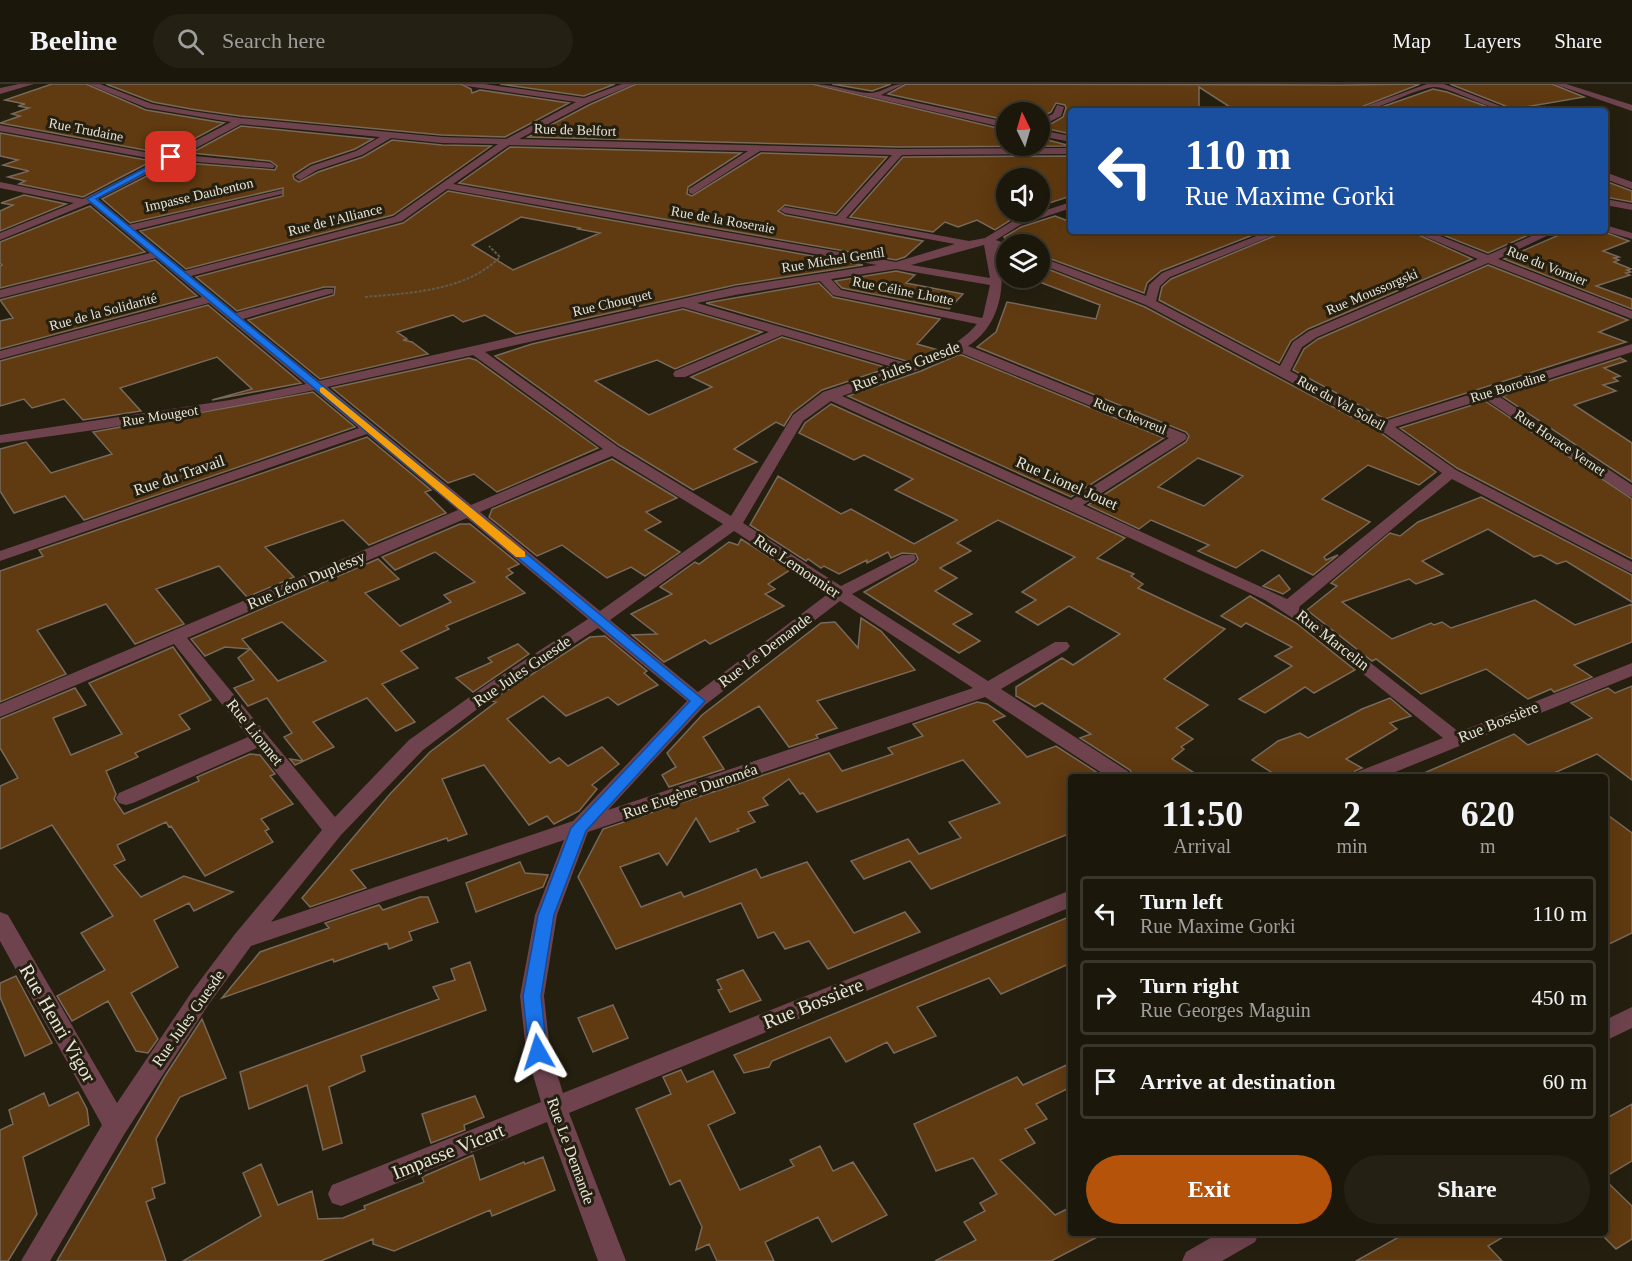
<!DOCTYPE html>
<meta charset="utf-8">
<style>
:root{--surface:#1b170b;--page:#242014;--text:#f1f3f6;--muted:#a09f9d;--line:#39362c;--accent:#b45309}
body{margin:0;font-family:"Times New Roman",serif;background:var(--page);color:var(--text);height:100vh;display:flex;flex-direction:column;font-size:22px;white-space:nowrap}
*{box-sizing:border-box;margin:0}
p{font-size:20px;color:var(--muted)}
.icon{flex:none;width:33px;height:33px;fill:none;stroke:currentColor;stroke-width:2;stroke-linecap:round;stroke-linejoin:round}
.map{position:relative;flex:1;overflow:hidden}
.side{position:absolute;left:1068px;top:690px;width:540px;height:462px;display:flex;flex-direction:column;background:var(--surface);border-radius:6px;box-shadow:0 6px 24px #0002,0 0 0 2px var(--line)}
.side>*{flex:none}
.banner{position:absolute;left:1068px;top:24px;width:540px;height:126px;border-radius:6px;box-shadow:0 6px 24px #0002,0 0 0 2px var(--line);background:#1a4fa0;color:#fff;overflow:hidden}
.needle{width:39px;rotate:355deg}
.fabs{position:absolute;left:996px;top:18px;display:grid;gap:12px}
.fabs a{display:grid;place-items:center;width:54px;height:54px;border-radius:50%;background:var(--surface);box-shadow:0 6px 24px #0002,0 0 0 2px var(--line);font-size:30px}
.pin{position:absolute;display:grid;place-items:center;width:51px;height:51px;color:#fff;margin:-26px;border-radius:12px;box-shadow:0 3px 9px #0006}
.me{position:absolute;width:66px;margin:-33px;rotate:354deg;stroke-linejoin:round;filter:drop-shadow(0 0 4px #0008)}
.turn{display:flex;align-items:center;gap:21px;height:126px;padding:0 18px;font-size:27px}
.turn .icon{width:78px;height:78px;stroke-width:2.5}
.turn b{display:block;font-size:42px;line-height:51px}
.eta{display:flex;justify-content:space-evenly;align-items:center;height:102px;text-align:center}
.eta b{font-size:36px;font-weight:600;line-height:42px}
.action{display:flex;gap:12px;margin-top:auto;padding:12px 18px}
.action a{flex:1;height:69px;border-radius:36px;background:var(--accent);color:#fff;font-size:24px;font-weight:600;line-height:69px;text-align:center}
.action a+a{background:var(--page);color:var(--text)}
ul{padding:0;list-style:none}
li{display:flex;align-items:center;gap:18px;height:75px;margin:0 12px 9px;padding:0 6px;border:3px solid var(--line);border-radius:6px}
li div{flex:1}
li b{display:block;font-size:22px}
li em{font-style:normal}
header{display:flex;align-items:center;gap:36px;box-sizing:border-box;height:84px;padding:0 30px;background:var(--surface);border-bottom:2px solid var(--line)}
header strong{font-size:28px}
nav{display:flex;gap:33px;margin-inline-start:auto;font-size:21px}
.search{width:420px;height:54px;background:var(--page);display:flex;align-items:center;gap:15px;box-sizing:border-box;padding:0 21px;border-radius:33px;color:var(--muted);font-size:22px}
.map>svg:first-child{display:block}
.building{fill:#603a10;stroke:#78695b;stroke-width:1.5;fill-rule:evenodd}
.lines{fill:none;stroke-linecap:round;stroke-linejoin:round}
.path{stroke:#605c4e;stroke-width:2;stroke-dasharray:3 1.5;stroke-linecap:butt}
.minor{fill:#6e434e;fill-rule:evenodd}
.route{fill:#1a73e8;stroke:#114b97;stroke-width:1.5}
.slow{fill:#f59e0b}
.labels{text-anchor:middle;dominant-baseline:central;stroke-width:6;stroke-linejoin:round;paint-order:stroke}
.far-street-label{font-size:14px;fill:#e6e3d9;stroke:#241f0f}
.street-label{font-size:16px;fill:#e6e3d9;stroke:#241f0f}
.near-street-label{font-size:20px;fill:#e6e3d9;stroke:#241f0f}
</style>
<header>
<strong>Beeline</strong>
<div class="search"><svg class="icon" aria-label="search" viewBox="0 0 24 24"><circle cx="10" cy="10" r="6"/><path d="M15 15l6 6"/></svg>Search here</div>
<nav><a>Map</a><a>Layers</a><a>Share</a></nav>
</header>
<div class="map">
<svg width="1632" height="1177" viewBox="0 0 1632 1177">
<rect width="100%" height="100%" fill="#241f0f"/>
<path class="building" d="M52 0H86L146 26 224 39 166 70 0 39 20 32 12 30 29 24 18 22 25 20 5 16Z
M106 0H461L471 5 472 9 480 6 569 19 505 53 442 51 240 32 191 25 153 18Z
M500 0H615L584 12Z
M636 0H812L1006 46V62H1040V54L1071 62 899 63 528 53 589 21Z
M832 0H891L872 7Z
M906 0 1342 1 1420 0 1351 27H1236L1199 3V27H1071V50L1048 45 1049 41 1063 33 1066 24 1065 21 1056 19 1051 28 1040 34V28H1006V36L888 10Z
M1450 0H1552L1584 13 1513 25Z
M1433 5 1447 8 1499 27H1370Z
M241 42 373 55 355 65 310 80 293 91 294 95 299 98 318 88 363 73 392 56 442 61 491 62 393 131 186 185 140 147 283 112V104L130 139 102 115 174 78 275 86 277 82 270 77 191 69Z
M0 49 152 77 83 113 19 100 25 97 8 93 29 87 3 81 18 76 0 72Z
M510 63 741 69 688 103 687 110 692 112 761 69 887 73 836 130 785 121 778 127 785 131 923 157 905 173 896 176 459 99Z
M1071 72V112L1040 122V94H1006V128H1035L1012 135 995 146 977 136 958 143 945 138 933 148 850 133 903 73Z
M1605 97 1632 107V118L1605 113Z
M448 107 863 181 735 201 516 250 485 231 463 238 453 231 397 248 407 255 403 256 412 258 428 270 320 295 248 236 334 211 335 203H324L237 227 196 193 403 139ZM521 133 580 144 578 145 600 149 513 186 472 161Z
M24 111 66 120 0 147V127L13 121 1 119Z
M90 122 145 168 0 204V182L2 181 0 179V158Z
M1055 132 1071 138V147H1263L1161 187 1147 199 1144 209 1040 171V160H1009L1004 153 1021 143Z
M1286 147H1410L1472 175 1308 245 1291 257 1279 279 1159 216 1162 203 1171 195Z
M1433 147H1527L1533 149 1488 169Z
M1568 147H1602L1629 157 1603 167 1619 173 1614 174 1619 176 1614 178 1631 185 1627 186 1631 188 1626 189 1630 191 1596 202 1632 215V225L1504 175Z
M155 176 197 212 0 265V237L13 234 0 216Z
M1488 181 1628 236 1599 248 1626 258 1385 335 1293 286 1304 265 1318 255Z
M1040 182 1145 223 1378 347 1436 388 1419 401 1368 381 1322 415 1370 438 1324 473 1326 476 1338 471 1313 491 1262 466 1236 484 1198 467 1209 461 1151 436 1139 445 1088 421 1186 358 1189 352 1186 348 977 263 996 248 1007 218 1096 235 1100 221 1029 194H1040ZM1198 374 1243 392 1204 422 1158 403Z
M896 187 915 191 906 199 963 210 949 225 842 204 835 197Z
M819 199 833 213 940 235 917 260 938 266 910 278 706 219Z
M208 221 301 299 212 316 252 305 217 273 120 304 141 327 83 336 64 315 32 324 24 315 0 322V277Z
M683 225 762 248 675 285 657 276 595 297 649 331 712 303 691 293 782 253 888 284 822 306 792 329 784 342 776 338 734 365 757 378 693 406 619 361 495 272 532 260Z
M958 271H962L1164 354 1071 413 848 312 921 287Z
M469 274 476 276 598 364 497 408 474 390 448 399 332 304Z
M1620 274 1626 277 1604 284 1620 292 1613 294 1618 297 1603 301 1616 307 1574 321 1632 359V398L1502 312Z
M313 308 355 343 84 436 65 412 14 429 0 407V365L26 358 51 389 112 370 93 348Z
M1485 317 1632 415V475L1457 384 1400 344Z
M831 320 1125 454 1097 474 1134 490 1131 492 1143 500 1138 504 1225 545 1164 595 1208 621 1176 644 1193 655 1181 663 1184 665 1172 675 1201 693H1134L1130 686 1080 654 1091 650 1042 619 1035 623 1016 612V603L1062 574 1073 581 1120 550 1069 522 1038 541 1016 528 1036 516 1022 508 1075 473 998 436 957 459 971 467 940 484 957 494 935 507 972 530 953 540 980 557 959 569 864 508 915 479 918 475 916 470 902 469 891 474 888 468 867 479V476L839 490 824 482 821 484 808 475 806 477 750 441 778 392 841 430 851 425 914 460 957 436 895 406 913 395 864 371 854 376 799 349 805 339Z
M367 353 431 406 425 408 446 429 369 461 343 436 265 463 294 493 247 513 219 482 156 505 184 540 135 560 106 520 37 546 66 590 0 618V487L43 472 39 466Z
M612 375 677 414 646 428 661 438 645 446 680 468 645 492 631 483 607 494 562 461 537 472 489 433 492 425Z
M1481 413 1632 491V518L1566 477 1557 480 1541 471 1534 473 1488 445 1422 477 1443 490 1416 500 1409 495 1342 518 1392 555 1431 539 1434 541 1442 538 1451 544 1535 516 1575 541 1632 520V558L1574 581 1592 593 1554 608 1551 605 1528 615 1486 585 1421 610 1376 575 1372 577 1307 526 1337 502 1331 499 1390 449 1400 452 1418 438Z
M460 440H470L519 480 508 485 513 489 506 493 525 509 446 542 449 545 401 567 418 584 382 600 415 638 396 647 367 614 313 638 334 663 295 681 290 675 303 677 284 653 292 649 267 614 248 622 234 604 254 596 238 574 250 565 225 563 205 572 191 555 378 475 399 495 365 509 400 542 451 518 444 511 475 498 435 468 395 486 382 473ZM282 538 326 577 278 597 242 555Z
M741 455 790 486 768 500 775 505 765 510 784 522 710 560 705 556 664 578 632 551 657 550 631 530 672 510 660 503 695 478 699 480 729 458 738 461Z
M1279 491 1290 505 1283 510 1263 502Z
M1250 512 1296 539 1355 586 1314 609 1305 603 1265 629 1239 615 1292 582 1275 572 1292 563 1246 539 1241 543 1221 532Z
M861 534 881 547 915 586 817 617 837 644 816 651 818 654 789 663 759 622 703 653 724 685 669 703 662 691 676 683 667 669 702 631 821 539 835 538 858 564Z
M605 552 647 587 644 589 658 601 618 621 608 613 566 632 543 612 507 635 550 679 559 674 568 682 602 663 619 680 592 701 597 705 579 727 554 740 547 732 529 741 484 681 442 695 467 750 448 757 447 754 351 786 366 804 310 823 302 814 390 710 430 668 496 618 492 617 501 610 590 553Z
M518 560 529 570 473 608 456 594 492 578 488 574Z
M173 563 211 616 179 631 190 645 135 669 138 673 106 687 116 710 114 715 124 730 199 697 197 693 250 670 260 671 275 690 270 692 293 720 261 735 269 745 265 747 273 758 205 792 171 742 169 743 166 738 117 761 125 776 114 781 141 813 184 792 233 808 194 827 189 819 154 836 178 883 131 909 158 955 148 969 136 967 108 917 72 937 57 912 105 886 81 849 113 832 52 741 0 765V702L18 694 0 664V635L75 604 86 621 53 634 71 671 122 650 89 599Z
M1632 602V696L1597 670 1545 693H1415L1514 650 1528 661 1592 634 1571 619 1608 604 1615 609Z
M1390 614 1411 632 1390 639 1397 645 1346 675 1362 684 1355 687 1352 693H1279L1252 676 1278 657 1300 649 1308 654 1362 625Z
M977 618 987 620 1005 632 993 637 1027 673 1056 662 1104 693H1071V749L931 805 910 777 864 795 851 777 908 755 919 770 961 754 949 738 1000 719 963 676 817 728 803 709 800 710 789 695 763 714 768 721 748 728 755 738 737 745 739 747 710 758 696 734 667 781 659 769 620 783 641 823 681 808 684 813 756 785 761 794 807 778 854 849 905 828 920 848 828 885 809 857 785 865 774 848 758 854 741 819 616 865 578 793 603 745 829 669 842 687 893 670 888 664 923 652 913 640Z
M1605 729 1632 749V849L1605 862Z
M520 778 525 789 548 791 543 803 476 828 466 799Z
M420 813H428L438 838 409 848 412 856 389 865 387 859 334 878 333 875 222 914 260 868 329 844 325 839 379 821 383 826Z
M1071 832V879L1001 910 989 894 917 923 936 952 894 969 887 958 846 978 830 953 772 977 769 983 744 989 734 971Z
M470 878 486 926 361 972 365 987 329 1003 342 1059 323 1066 307 1001 249 1025 240 988 439 915 433 903 455 896 451 885Z
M743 886 761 916 730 928 718 906 722 905 717 896Z
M16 892 52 959 25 972 0 913V899Z
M613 921 628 954 593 968 578 934Z
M202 935 226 994 180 1013 156 1055 165 1099 152 1104 155 1114 146 1118 166 1177H57L165 992Z
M1071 979V1003L1036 1020 1047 1035 1025 1045 1035 1059 1000 1076 1055 1131 1071 1123V1149H1105L1051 1177H935L976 1156 964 1138 985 1127 980 1119 997 1110 973 1074 936 1087 914 1040 1017 993 1023 1001Z
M681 986 687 998 713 987 735 1029 708 1041 740 1106 794 1082 790 1076 820 1062 833 1087 853 1078 887 1131 832 1158 818 1133 765 1158 774 1177H717L709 1160 696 1166 702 1143 680 1096 670 1101 636 1025 671 1010 663 993Z
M78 1008 87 1025 89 1041 23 1073 37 1130 8 1177H0V1046L13 1040 9 1026 44 1009 49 1022Z
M475 1012 484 1033 464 1041 465 1046 431 1059 422 1030Z
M1632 1020V1077L1605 1093V1035Z
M473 1071 480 1096 524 1078 525 1080 543 1073 555 1106 492 1132 490 1126 394 1167 373 1160V1155L321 1177H183L261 1132 243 1089 261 1080 278 1121 312 1107 318 1135 343 1134 365 1125 364 1122 424 1098 422 1093Z
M1605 1096 1632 1122V1155L1616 1165 1605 1154Z
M1406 1149H1510L1488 1162 1502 1177H1356Z"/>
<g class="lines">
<path class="path" d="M365 213C410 209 466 207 500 173L489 162"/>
<path class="minor" d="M19 0H34L0 10V4Z
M88 0H100L152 20 191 27 240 34 442 53 506 55 576 18 467 2 463 0H484L584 14 622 0H634L588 19 519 55 899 65 1071 64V70L902 71 846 134 969 157 985 154 1013 137 1071 118V124L1020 141 996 156 1007 160 1006 167 997 164C1008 200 1000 242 968 262L1185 350 1187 353 1185 356 1083 421 1287 515 1442 389 1379 345 1146 221 1040 180V173L1146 212 1149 201 1162 189 1269 147H1284L1170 193 1160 202 1156 217 1280 282 1293 258 1309 247 1478 175 1412 147H1427L1488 171 1543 147H1557L1498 175 1632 227V235L1488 179 1317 253 1302 263 1290 287 1385 337 1632 260V268L1497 311 1632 401V413L1627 411 1485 315 1395 343 1456 386 1632 478V489L1452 395 1299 523 1459 648 1632 579V592L1383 693H1354L1357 688 1443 654 1297 537 1265 516 831 317 803 337 743 439 841 502 902 471H914L916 474 914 477 852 510 988 597 1055 558H1067L1070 562 1067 566 1001 605 1129 688 1132 693H1108L985 613 588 748 557 831 544 912 550 967 563 1009 1071 806V823L569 1029 626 1177H598L547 1038 341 1122 332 1119 328 1110 332 1101 541 1018 526 967 520 912 535 831 564 756 251 862 209 920 125 1049 50 1177H21L102 1041 0 857V828L8 831 117 1019 193 906 235 850 322 746 257 664 133 719 126 721 119 719 116 714 119 709 248 653 174 560 0 633V620L458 426 367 350 0 477V467L359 344 314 306C210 328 105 346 0 359V351L230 316 306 300 209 219 0 275V267L202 213 156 174 0 214V206L150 169 90 119 0 156V149L74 119 0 104V98L83 115 159 76 0 47V41L166 72 231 38 147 24ZM241 40 380 53 356 67 311 82 297 91 295 93 300 96 317 86 362 71 391 54 442 59 498 60 394 133 185 187 135 146 282 110V106L129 141 98 115 174 76 273 84 275 82 270 79 183 71ZM509 61 748 67 689 105V109L693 110 760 67 892 71 837 132 785 123 780 126 785 129 955 160 896 178 453 100ZM447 105 877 181 735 203 319 297 243 235 333 209V205H325L236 229 191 192 402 137ZM984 161 990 194 911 181ZM896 185 990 201 983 232 982 234 841 206 831 195ZM820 197 833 211 977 240C959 261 935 271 910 280L697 219 735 211ZM683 223 769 248 675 287 673 290 675 293H685L782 251 896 284 823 308 793 331 731 432 618 363 485 268ZM959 268 1169 354 1071 416 842 312 920 285ZM473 271 603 365 471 421 327 303ZM612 372 723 440 600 527 480 428ZM467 434 588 535 488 600 409 656 335 733 187 554ZM734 447 829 509 698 608 610 536ZM840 517 973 604 608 726 705 621ZM598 544 687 617 573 737 271 838 341 751 423 666 500 608Z
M814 0C831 0 860 10 872 9 883 8 890 0 904 0L881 11 1006 38V44Z
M1427 0H1444L1513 27C1490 27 1447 1 1433 3 1405 8 1381 27 1353 27Z
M1554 0H1566L1632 21V27Z
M1057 21 1064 23 1061 32 1047 39 1045 47 1071 52V58L1040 52V36L1053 30Z
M1605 88 1632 98V105L1605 95Z
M1605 115 1632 120V126L1605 121Z
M1605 141 1632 149V155L1604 147Z
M1632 923V944L1605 957V936Z
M1219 1149H1259L1255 1158 1222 1177H1182L1186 1168Z"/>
</g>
<path class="route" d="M169 71 175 73 96 115 705 617 586 747 554 831 541 912 547 968 545 973 538 975 532 973 529 968 523 912 538 831 571 744 690 617 87 115Z"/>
<path class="slow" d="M323 303 525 468V473H516L320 308V304Z"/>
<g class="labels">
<g class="far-street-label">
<text transform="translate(86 46) rotate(11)">Rue Trudaine</text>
<text transform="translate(575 46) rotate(2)">Rue de Belfort</text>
<text transform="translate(199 111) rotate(-13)">Impasse Daubenton</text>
<text transform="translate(335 136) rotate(-14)">Rue de l'Alliance</text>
<text transform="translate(723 136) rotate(10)">Rue de la Roseraie</text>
<text transform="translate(833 176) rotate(-9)">Rue Michel Gentil</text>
<text transform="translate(1547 182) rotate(22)">Rue du Vornier</text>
<text transform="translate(903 207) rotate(11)">Rue Céline Lhotte</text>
<text transform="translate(1372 208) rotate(-23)">Rue Moussorgski</text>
<text transform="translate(612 219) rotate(-13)">Rue Chouquet</text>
<text transform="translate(103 228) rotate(-15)">Rue de la Solidarité</text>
<text transform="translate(1508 303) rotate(-17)">Rue Borodine</text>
<text transform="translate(1341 319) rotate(29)">Rue du Val Soleil</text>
<text transform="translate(160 332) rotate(-9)">Rue Mougeot</text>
<text transform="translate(1130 332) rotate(22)">Rue Chevreul</text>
<text transform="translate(1560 359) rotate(34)">Rue Horace Vernet</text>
</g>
<g class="street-label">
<text transform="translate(906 282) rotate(-21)">Rue Jules Guesde</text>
<text transform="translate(179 391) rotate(-19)">Rue du Travail</text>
<text transform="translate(1067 399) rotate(24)">Rue Lionel Jouet</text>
<text transform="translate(797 482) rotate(34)">Rue Lemonnier</text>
<text transform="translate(306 496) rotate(-23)">Rue Léon Duplessy</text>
<text transform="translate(1333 556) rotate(38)">Rue Marcelin</text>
<text transform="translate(765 566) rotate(-37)">Rue Le Demande</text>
<text transform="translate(522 587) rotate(-34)">Rue Jules Guesde</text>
<text transform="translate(1498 638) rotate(-22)">Rue Bossière</text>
<text transform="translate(255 648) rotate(51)">Rue Lionnet</text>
<text transform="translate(690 707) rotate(-19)">Rue Eugène Duroméa</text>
<text transform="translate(188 934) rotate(-55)">Rue Jules Guesde</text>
<text transform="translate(571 1067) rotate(70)">Rue Le Demande</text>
</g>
<g class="near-street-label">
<text transform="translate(813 919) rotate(-22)">Rue Bossière</text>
<text transform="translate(58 939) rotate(60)">Rue Henri Vigor</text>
<text transform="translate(448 1067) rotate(-22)">Impasse Vicart</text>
</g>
</g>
</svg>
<div class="fabs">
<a><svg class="needle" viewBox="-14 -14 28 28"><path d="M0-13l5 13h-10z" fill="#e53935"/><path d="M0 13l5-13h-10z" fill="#a09f9d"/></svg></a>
<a><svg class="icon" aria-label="sound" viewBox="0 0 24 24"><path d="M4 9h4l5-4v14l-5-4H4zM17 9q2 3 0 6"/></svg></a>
<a><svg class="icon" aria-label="layers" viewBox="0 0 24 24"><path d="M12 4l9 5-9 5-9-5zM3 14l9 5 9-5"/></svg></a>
</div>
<div class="pin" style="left:171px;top:73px;background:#d93025"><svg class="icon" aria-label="arrive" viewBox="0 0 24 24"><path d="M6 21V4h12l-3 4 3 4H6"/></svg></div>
<svg class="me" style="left:538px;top:968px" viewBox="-20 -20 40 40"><path d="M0-17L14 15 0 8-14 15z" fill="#1a73e8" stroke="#fff" stroke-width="4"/></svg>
<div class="banner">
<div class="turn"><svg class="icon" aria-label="left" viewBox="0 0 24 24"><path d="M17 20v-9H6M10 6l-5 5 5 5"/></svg><div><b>110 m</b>Rue Maxime Gorki</div></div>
</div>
<section class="side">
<div class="eta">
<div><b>11:50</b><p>Arrival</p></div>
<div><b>2</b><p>min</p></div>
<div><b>620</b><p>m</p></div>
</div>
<ul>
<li><svg class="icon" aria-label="left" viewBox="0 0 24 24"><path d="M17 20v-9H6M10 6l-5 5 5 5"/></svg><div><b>Turn left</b><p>Rue Maxime Gorki</p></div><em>110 m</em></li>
<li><svg class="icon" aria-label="right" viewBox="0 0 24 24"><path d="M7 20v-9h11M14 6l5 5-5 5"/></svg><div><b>Turn right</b><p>Rue Georges Maguin</p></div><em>450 m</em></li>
<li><svg class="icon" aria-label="arrive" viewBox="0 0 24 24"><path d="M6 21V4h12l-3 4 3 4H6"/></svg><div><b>Arrive at destination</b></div><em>60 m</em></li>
</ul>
<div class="action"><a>Exit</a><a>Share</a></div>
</section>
</div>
